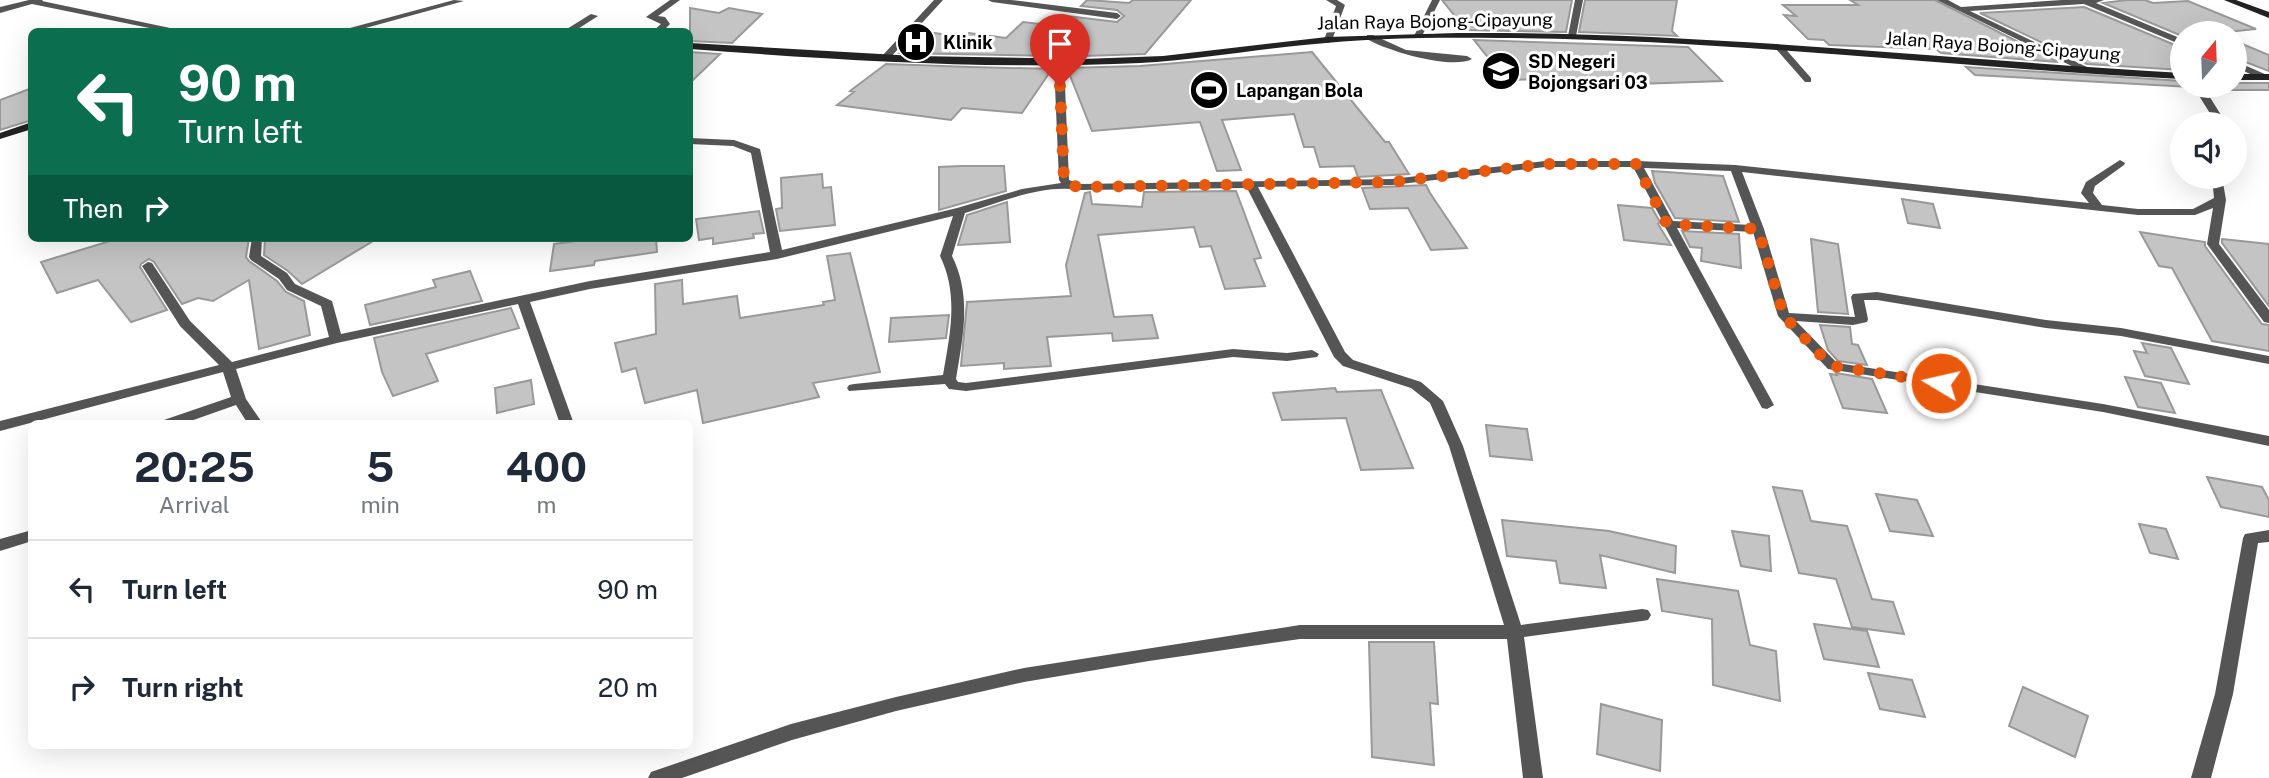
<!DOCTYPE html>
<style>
:root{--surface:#fff;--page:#f2f2f3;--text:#1f2937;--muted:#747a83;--line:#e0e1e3}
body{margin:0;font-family:"Public Sans",sans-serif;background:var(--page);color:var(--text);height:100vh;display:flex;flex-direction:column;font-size:26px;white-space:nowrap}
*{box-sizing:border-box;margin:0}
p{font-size:23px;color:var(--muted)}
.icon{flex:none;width:38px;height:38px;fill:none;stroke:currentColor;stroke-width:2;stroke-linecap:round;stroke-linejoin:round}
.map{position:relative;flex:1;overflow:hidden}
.panel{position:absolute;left:28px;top:420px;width:665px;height:329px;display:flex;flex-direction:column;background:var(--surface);border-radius:10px;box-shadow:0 7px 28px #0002}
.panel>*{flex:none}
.banner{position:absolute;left:28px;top:28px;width:665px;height:214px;border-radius:10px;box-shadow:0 7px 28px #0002;background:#0b6e4f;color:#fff;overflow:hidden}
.needle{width:46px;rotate:19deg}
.fabs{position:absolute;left:2170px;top:21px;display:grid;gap:14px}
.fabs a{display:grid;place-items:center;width:77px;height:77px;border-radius:50%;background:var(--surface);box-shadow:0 7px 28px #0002;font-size:35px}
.pin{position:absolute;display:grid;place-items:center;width:60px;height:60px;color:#fff;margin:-72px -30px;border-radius:50% 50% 50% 0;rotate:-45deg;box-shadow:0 0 7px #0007}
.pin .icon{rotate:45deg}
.me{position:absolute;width:77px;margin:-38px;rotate:279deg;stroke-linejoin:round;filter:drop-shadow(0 0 5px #0008)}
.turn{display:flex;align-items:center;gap:24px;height:147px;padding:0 35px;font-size:32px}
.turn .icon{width:91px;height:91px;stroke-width:2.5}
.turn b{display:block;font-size:49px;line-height:60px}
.then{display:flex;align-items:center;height:66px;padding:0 35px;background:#0003;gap:14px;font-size:26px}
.eta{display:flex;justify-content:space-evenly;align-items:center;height:119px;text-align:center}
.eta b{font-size:42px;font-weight:700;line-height:49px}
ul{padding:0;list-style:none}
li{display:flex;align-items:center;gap:21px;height:98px;padding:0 35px;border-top:2px solid var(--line)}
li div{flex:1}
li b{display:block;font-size:26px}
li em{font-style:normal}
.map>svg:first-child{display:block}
.building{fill:#c4c4c4;stroke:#999;stroke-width:2}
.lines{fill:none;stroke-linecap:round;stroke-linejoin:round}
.lane{fill:#555;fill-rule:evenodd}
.street{fill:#555;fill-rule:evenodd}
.secondary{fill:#222;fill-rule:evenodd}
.route{stroke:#ea580c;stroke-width:12;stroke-dasharray:0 21.6}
.labels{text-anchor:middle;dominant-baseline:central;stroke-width:6;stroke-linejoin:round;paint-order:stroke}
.far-street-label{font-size:18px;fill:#000;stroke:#fff}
.far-poi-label{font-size:18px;font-weight:bold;fill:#000;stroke:#fff;text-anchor:start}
</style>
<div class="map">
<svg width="2269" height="778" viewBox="0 0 2269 778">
<rect width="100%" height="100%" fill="#fff"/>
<path class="building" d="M1087 0 1129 3 1133 0H1191L1145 54 1083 56H1062L1061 54 1060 56 900 53 927 32 964 37 969 33 1006 38 1023 22 1048 25 1059 15 1117 22 1124 16 1117 10 1081 6Z
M1442 0H1572L1566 32 1466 30Z
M1585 0H1677L1672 31 1677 36 1579 32Z
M1850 0H1935L2058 62 1941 53 1936 49 1829 45 1824 40 1808 39 1784 15 1796 16 1783 5H1858Z
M2127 0H2145L2153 3 2188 1 2256 29 2217 33H2182V36L2103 3Z
M2084 7 2182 48V70L2087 64 1980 13Z
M690 8 719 13 729 8 762 14 732 43 690 41Z
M1474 40 1688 47 1722 81 1608 85 1601 78 1506 80Z
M2235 41 2269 55V71L2235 58Z
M690 52 720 54 690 83V51Z
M1312 52 1385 142H1389L1409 174 1358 177 1354 166 1320 167 1314 147H1304L1294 114 1222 120 1241 170 1217 171 1200 122 1092 131 1067 68 1140 66Z
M886 64 971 67 1052 69 1022 113 962 108 951 120 837 105 854 92 850 91Z
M1966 67 2182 81V86L2191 87 1975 75Z
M2235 83H2269V90H2232L2206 86H2235Z
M32 88V120L0 130V100Z
M961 166H1004L1006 191 939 210V167Z
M1652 171 1723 176 1739 222 1675 218 1655 183Z
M822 174 823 188 831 187 835 225 780 231 776 209 782 208 781 178Z
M1426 185 1430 193 1467 248 1431 250 1408 208 1370 209 1362 188Z
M1236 191 1261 258 1254 259 1265 286 1225 289 1211 246 1200 247 1194 227 1098 235 1114 317 1152 315 1158 338 1113 341 1112 333 1047 337 1051 366 1004 369V363L961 366 967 302 1071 296 1066 265 1085 193 1090 192 1092 204 1142 207 1144 192Z
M1902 199 1933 204 1940 228 1908 223Z
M1007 202 1010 242 958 245 967 215Z
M1618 205 1652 208 1660 222 1658 224 1671 245 1624 240Z
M759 211 764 233 753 234 754 238 713 244V238L699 240 696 219Z
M1682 231 1739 234 1741 268 1701 261 1702 248 1690 247Z
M2140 232 2205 242V246L2262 324 2269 325V351L2212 341 2172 268 2159 266Z
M120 238H249L246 257 249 261 277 281 286 292 304 301 310 335 259 349 249 280 213 301 198 298 182 304 154 262 149 259 141 264 140 267 167 310 131 322 98 280 57 293 41 262Z
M265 238H378L302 284 288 271 264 255Z
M600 238H656L657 252 595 261 594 265 550 271 554 244Z
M1811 239 1838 244 1848 314 1818 312Z
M2222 239 2269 244V306L2222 243Z
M850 253 880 372 813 383 819 397 703 423 697 390 645 403 636 368 622 372 615 343 656 334 655 284 682 280 683 304 737 296 740 318 824 305 823 302 835 300 827 256Z
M470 271 482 301 370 325 365 305 436 287 433 280Z
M511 308 519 328 426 354 438 381 393 396 382 372 374 338Z
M949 315 946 338 889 342 891 318Z
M1820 325 1850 327 1852 344 1858 345 1867 365 1838 361 1828 350Z
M2142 343 2171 348 2189 384 2145 376 2134 351 2147 353Z
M1836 373 1872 379 1887 413 1843 408 1830 374 1837 375Z
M2125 377 2161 383 2175 413 2138 407Z
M531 380 534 404 497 413 495 388Z
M1335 388 1337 392 1381 390 1413 468 1361 470 1346 418 1282 420 1273 393Z
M1486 425 1527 429 1532 460 1490 456Z
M2207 477 2262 487 2269 500V517L2221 507Z
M1773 487 1802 491 1811 521 1847 526 1872 599 1893 602 1904 634 1852 627 1836 579 1799 573Z
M1876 494 1917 500 1933 536 1890 531Z
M1502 520 1609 531 1676 546 1675 573 1600 555 1606 588 1560 583 1556 561 1507 556Z
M2139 524 2166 529 2178 559 2150 553Z
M1732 531 1769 536 1771 571 1741 566Z
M1657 579 1738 591 1750 645 1776 651 1780 701 1713 685 1712 619 1662 611Z
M1814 624 1867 631 1879 667 1824 659Z
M1369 642H1434L1438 704 1430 703 1434 765 1372 757Z
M1868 673 1912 680 1925 717 1880 709Z
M2023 687 2088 716 2075 757 2009 726Z
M1601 704 1662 720 1660 771 1597 754Z"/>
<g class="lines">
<path class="lane" d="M1367 35H1373L1406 50 1467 56 1472 59C1452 70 1387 51 1367 39Z"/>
<path class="street" d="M29 0H43L42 1 189 32H169L32 4 0 13V7Z
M454 0 464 1 351 32H335Z
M670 0H680L658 16 665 17 670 24 662 32H652L661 24 646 17Z
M934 0H943L888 60H882V56Z
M988 0H1011L1117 13 1121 16 1117 19 992 2Z
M1326 0H1337L1345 5 1332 40 1328 43 1324 40 1336 6Z
M1432 0H1440L1422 36 1415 38 1414 36Z
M1575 0H1583L1576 36 1572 39 1568 36Z
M1937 0H1948L1961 7 2062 0H2104L2096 3 2182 39V45L2084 4 1970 11 2089 68 2091 70 2086 73Z
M591 14 598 16 573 32H562Z
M1776 45H1782L1811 78V82H1805L1776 49Z
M1059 60 1064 63 1069 180 1080 184 1392 179 1545 161H1637L1735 165 2089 203 2081 193 2086 182 2120 160 2125 163 2124 165 2095 186 2093 193 2102 205 2138 209H2193L2214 198 2212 177H2222L2226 200 2219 244 2269 310V323L2264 322 2207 244 2213 208 2195 215H2138L1742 172 1764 229 1789 313 1855 317 1851 297 1853 294 1877 292 2046 320 2121 328 2269 356V364L2121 336 2046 328 1877 300H1864L1868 319 1867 322 1853 325 1796 321 1837 363 2103 404 2269 436V446L2103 412 1828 369 1778 316 1753 232 1677 228 1774 405 1767 409 1762 408 1665 227 1661 224 1663 222 1633 167H1545L1392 185 1258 187 1345 352 1353 360 1421 382 1443 401 1463 446 1521 625 1642 609 1648 610 1651 615 1648 620 1642 621 1524 637 1543 778H1523L1507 639H1300L1149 661 1024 682 896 711 792 740 682 778H648L651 772 791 724 896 697 1024 668 1300 625H1504L1449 446 1430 403 1411 388 1343 366 1334 357 1247 188 1080 190C1042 184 1001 202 965 213L952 256C972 296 963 336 956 379L958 382 966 383 1233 349 1287 353 1312 350 1319 354 1317 357 1287 361 1233 357 966 391 949 389 945 384 849 391 847 388 849 385 854 384 943 375C950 334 959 295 940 256L953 216 777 259 590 289 530 302 574 424H560L518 304 337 343 236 369 246 399 263 424H248L236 405 182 424H159L161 421 231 397 223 372 0 431V421L219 365 180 326 142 266 148 262 152 263 190 321 232 362 329 337 321 306 287 290 279 279 251 260 249 257 252 238H262L261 256 287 273 295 284 332 301 341 334 590 281 770 252 751 153 733 146 690 144V138L734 140 760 149 782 250 957 208 1022 189 1061 183 1059 180 1054 63ZM1644 168 1731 171 1751 225 1673 221Z
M2235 61 2267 75 2269 77 2261 79 2235 67Z
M2193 86H2203L2221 115 2223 124H2213L2211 115Z
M32 530V541L0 551V539Z
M2269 530V542L2258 543 2233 694 2211 778H2191L2215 694 2243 538 2245 534Z"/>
<path class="secondary" d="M2224 0H2236L2269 12V18Z
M1457 33C1699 31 1940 59 2182 73V79C1955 68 1728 39 1500 38 1435 37 1369 38 1304 45 1250 50 1195 60 1140 63 990 70 839 60 690 49V43L915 56 1083 59 1163 56 1327 37Z
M2235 74H2269V80H2235Z
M32 122V129L0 139V133Z"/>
</g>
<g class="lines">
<path class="route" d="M1060 86 1064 180 1068 185 1080 187 1392 182 1545 164H1636L1667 224 1758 229 1784 316 1827 362 1833 366 1941 383"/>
</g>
<defs>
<g id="hospital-disc" transform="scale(2.0125)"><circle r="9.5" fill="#000" stroke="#fff"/><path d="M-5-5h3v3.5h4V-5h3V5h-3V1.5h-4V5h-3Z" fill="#fff"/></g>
<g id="school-disc" transform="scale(2.0125)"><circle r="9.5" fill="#000" stroke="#fff"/><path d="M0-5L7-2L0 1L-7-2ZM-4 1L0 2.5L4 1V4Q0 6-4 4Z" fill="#fff"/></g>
<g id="stadium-disc" transform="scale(2.0125)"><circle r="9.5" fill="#000" stroke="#fff"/><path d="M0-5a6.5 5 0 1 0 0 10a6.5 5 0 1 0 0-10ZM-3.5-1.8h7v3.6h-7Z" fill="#fff"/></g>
</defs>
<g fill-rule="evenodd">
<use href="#hospital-disc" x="916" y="42"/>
<use href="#school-disc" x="1501" y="71"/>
<use href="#stadium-disc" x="1209" y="90"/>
</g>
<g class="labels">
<g class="far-street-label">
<text transform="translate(1435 21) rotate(-1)">Jalan Raya Bojong-Cipayung</text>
<text transform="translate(2003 46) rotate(4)">Jalan Raya Bojong-Cipayung</text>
</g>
<g class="far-poi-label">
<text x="943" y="42">Klinik</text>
<text x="1528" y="61">SD Negeri<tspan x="1528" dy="21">Bojongsari 03</tspan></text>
<text x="1236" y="90">Lapangan Bola</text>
</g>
</g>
</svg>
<div class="fabs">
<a><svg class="needle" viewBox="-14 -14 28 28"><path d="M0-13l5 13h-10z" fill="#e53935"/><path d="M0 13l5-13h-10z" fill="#747a83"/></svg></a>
<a><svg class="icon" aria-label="sound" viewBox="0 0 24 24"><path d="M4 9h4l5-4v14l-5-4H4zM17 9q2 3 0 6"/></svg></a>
</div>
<div class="pin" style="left:1060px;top:86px;background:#d93025"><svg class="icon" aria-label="arrive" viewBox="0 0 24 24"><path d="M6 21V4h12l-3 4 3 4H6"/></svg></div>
<svg class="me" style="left:1941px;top:383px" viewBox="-20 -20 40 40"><circle r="17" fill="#ea580c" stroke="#fff" stroke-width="3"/><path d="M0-11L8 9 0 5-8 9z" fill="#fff"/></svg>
<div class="banner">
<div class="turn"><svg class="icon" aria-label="left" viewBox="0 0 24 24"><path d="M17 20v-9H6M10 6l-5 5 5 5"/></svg><div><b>90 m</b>Turn left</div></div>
<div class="then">Then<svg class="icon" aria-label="right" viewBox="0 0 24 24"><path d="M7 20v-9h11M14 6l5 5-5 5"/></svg></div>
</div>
<section class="panel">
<div class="eta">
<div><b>20:25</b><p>Arrival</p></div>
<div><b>5</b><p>min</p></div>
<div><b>400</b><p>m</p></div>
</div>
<ul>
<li><svg class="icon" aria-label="left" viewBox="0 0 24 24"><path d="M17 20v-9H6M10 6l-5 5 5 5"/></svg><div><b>Turn left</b></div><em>90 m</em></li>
<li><svg class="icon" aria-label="right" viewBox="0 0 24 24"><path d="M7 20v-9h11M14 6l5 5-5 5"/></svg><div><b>Turn right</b></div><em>20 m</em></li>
</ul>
</section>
</div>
